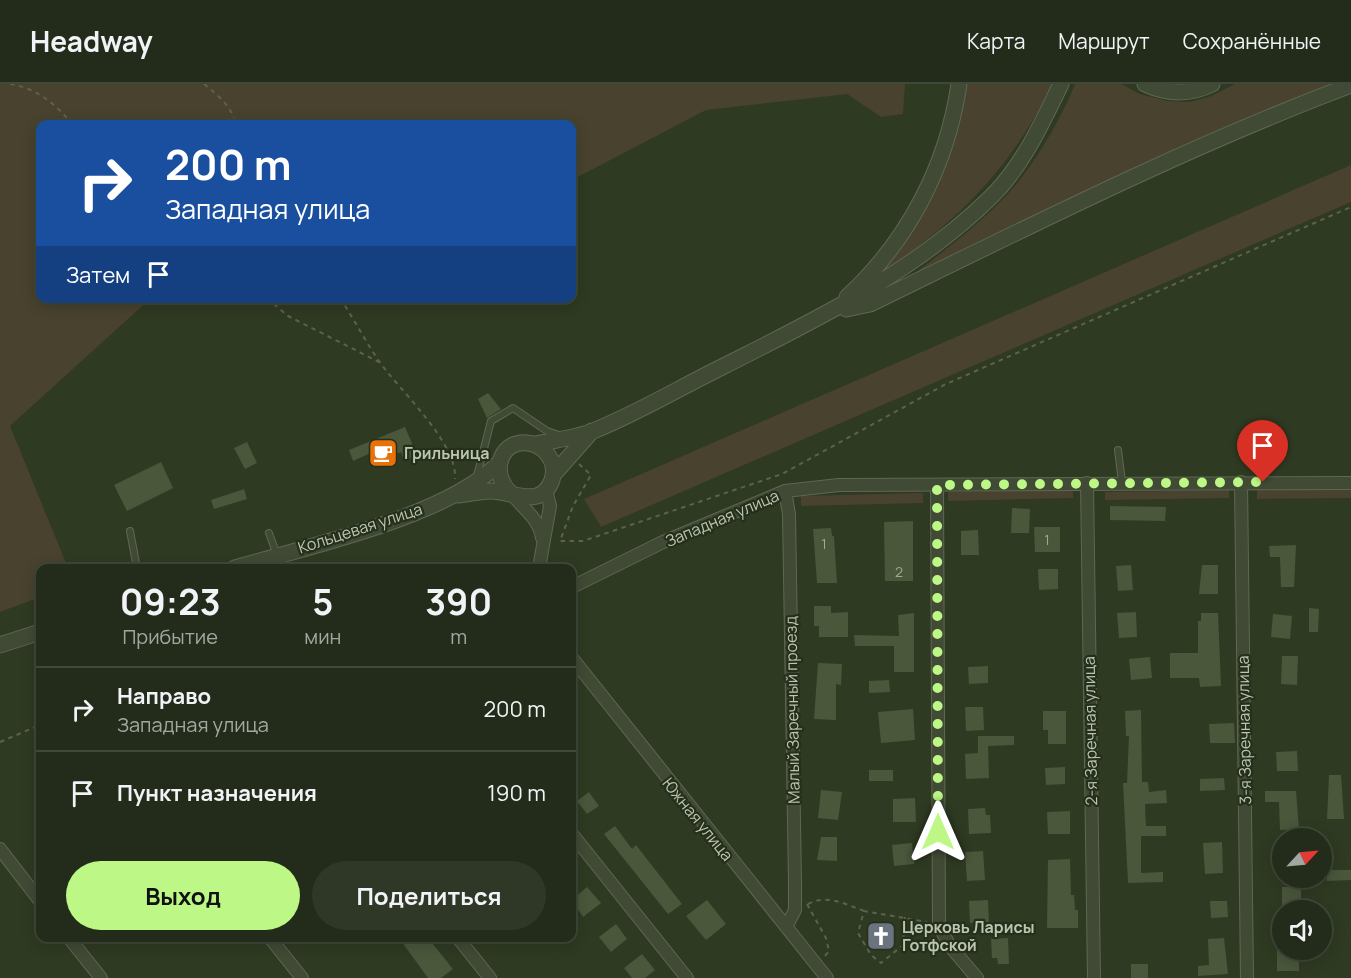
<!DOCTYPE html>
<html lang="ru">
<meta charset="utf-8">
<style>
:root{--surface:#232c1a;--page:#2f3827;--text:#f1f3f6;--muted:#a3a7a2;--line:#404839;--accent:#bdf785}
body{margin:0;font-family:Manrope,sans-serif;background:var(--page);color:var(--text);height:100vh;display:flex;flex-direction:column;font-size:22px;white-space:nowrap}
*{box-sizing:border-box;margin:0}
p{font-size:20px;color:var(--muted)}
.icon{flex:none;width:33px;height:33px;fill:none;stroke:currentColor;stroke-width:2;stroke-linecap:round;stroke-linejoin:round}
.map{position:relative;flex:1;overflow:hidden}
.panel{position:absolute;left:36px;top:480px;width:540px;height:378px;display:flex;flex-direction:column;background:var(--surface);border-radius:12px;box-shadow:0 3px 15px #0003,0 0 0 2px var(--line)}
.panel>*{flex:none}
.top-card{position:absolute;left:36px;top:36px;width:540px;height:183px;border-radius:12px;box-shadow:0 3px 15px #0003,0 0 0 2px var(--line);background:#1a4fa0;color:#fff;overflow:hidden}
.needle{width:39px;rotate:64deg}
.buttons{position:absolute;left:1272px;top:744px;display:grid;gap:12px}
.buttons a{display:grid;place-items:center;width:60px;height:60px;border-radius:50%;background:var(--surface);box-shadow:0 3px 15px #0003,0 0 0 2px var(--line);font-size:30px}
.pin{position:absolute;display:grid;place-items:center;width:51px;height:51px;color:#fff;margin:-62px -26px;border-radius:50% 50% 50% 0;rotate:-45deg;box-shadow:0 0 6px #0007}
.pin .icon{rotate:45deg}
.me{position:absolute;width:66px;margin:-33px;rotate:0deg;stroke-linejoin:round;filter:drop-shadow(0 0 4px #0008)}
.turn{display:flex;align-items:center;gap:21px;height:126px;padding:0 30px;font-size:27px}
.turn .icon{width:78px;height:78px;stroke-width:2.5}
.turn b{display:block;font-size:42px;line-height:51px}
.then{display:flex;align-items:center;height:57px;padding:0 30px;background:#0003;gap:12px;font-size:22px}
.eta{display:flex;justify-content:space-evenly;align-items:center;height:102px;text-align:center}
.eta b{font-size:36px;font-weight:700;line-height:42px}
.button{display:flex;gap:12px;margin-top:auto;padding:12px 30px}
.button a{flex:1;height:69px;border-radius:36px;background:var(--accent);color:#111;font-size:24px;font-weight:700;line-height:69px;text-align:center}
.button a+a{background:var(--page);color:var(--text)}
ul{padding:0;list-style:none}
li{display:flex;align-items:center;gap:18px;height:84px;padding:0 30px;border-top:2px solid var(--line)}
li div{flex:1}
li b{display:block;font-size:22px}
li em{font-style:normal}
header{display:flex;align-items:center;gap:36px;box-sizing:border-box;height:84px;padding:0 30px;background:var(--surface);border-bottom:2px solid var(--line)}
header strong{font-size:28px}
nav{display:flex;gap:33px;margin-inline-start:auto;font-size:21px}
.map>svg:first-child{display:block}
.green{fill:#48422e}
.building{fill:#4a573b}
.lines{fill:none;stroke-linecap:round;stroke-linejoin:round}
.service-casing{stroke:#5e6853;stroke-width:8}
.minor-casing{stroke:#5e6853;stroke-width:14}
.tertiary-casing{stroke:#5e6853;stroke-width:17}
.path{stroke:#5f614a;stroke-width:2;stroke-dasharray:4.5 4.5;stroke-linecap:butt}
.service{stroke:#404a35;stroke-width:6}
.minor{stroke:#404a35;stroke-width:12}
.tertiary{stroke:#404a35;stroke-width:15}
.route{stroke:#bdf785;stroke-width:10;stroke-dasharray:0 18}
.labels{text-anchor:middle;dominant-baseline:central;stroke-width:4.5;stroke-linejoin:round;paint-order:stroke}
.number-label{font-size:14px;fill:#9faa93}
.poi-label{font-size:16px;font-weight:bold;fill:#bbc6b0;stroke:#252f1b;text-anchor:start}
.street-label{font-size:16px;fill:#bbc6b0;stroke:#252f1b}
</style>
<header>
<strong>Headway</strong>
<nav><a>Карта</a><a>Маршрут</a><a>Сохранённые</a></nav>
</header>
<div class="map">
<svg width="1351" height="894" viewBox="0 0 1351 894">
<rect width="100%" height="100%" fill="#2f3a22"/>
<path class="green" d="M0 0H905L903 30 881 33 847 10 706 26 572 96V40H40V214L150 215 10 342 68 484H40V513L0 528Z
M966 0H1054C1009 84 962 135 883 187 926 134 959 69 966 0Z
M1075 0H1121L1140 10 1168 17 1190 18 1211 12 1235 0H1329L1128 87 911 192C948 164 994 130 1022 93 1043 65 1062 32 1075 0Z
M1351 81V118L601 443 584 415Z
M1073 405V414L948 417V408Z
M1351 405V414L1257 415V406Z
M1229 406V414L1105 416V408Z
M923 409V419L801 422V412Z"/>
<path class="building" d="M488 309 501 325 487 334 478 315Z
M405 343 417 371 404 377 401 368 377 378 373 368 353 377 349 366Z
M247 358 257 379 245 385 234 364Z
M161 378 173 404 127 427 114 401Z
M244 405 247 415 214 425 211 416Z
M1110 422 1166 423 1165 437 1110 436Z
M1012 424 1030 425 1029 449H1011Z
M913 437V497H885L884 438Z
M1034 443H1060V468H1035Z
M831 444 832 452H834L837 499H817L813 445Z
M978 446 979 471H961V447Z
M1296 461 1294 503H1281L1280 473H1270L1269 462Z
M1131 481 1133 506 1118 507 1116 482Z
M1202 481H1218V510H1199Z
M1038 485H1058V505L1039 506Z
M814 522H831V529L848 528V553H819V542H814Z
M1309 524 1319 525 1318 548H1309Z
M1136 528 1137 553 1119 554 1117 529Z
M914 529V588H894V562H855L854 551 899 552 898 531Z
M1201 529H1218L1221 602 1200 603 1199 594H1170V569H1198V537H1201Z
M1273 530 1292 532 1290 555 1271 553Z
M1282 572H1298L1297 601 1281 600Z
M1150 573 1152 594 1131 596 1129 575Z
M818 579 842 580 841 601 836 600V636L814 635Z
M988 582V599L969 600 968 583Z
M889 596 890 608 869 609V597Z
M965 623H983L984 646 966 647Z
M913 625 915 656 881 659 878 628Z
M1141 626 1142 698H1148L1149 708 1166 706 1167 719 1145 720 1146 742H1166V752H1141V789L1163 788V798L1128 799 1123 699H1127L1129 652H1126L1125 627Z
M1043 627H1066V660H1048V646H1043Z
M1234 639 1235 659H1210L1209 640Z
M978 652H1014V661L988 662 989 694 966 695 965 670 978 669Z
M1297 667 1298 687H1277L1276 668Z
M1065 683V700L1046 701 1045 684Z
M869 686H893V697H869Z
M1329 691H1341L1344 735H1327Z
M1224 694 1225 706 1200 707V695Z
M821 706 842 708 838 736 818 734Z
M1265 707H1296L1299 745 1280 746 1279 718H1265Z
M589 708 599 722 587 730 577 717Z
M915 714 916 738H893V715Z
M985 724 986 731H990L991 749 969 750 968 725Z
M1070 727V750H1048L1047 728Z
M615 742 632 765 636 761 682 820 668 830 604 750Z
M821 753H837V777L817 776Z
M1222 758 1223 789 1205 790 1203 759Z
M912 759 914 780 894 782 892 761Z
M983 767 985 796 967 797 965 768Z
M1070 775 1071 811H1074L1075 826H1078V844H1047L1048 776Z
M1327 786H1351V796L1327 797Z
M587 803 601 819 583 833 572 816Z
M1282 803H1301V823H1282Z
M707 816 726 840 706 856 686 832Z
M988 816 989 838 970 839 969 817Z
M1210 817H1227L1228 833 1211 834Z
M616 840 627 855 611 868 599 853Z
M883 840 894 854 879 866 869 853Z
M399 854H428L453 885 441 894H428Z
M1008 854 1009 880H998L997 874H992L991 855Z
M1224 854 1228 890 1198 892V882L1209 881 1208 855Z
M1277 866H1299V887H1277Z
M642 870 655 886 645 894H632L624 884Z
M1131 880H1148V894H1131Z"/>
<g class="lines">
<g class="service-casing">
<path id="service" d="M1118 366 1122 398
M477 392 491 337 513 324 547 347 559 351
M130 447 137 484
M269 449 277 471"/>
</g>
<g class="minor-casing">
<path id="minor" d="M1241 398 1247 894
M1087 399 1094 894
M937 401 939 841 949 861 977 894
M785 407 789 430 795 799V826L786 843
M512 410C523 425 539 434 542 454
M539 484 550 422 546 406
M572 503 663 458 785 407 839 401 1351 399
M572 574 827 894
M572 750 687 894
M0 765 40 817
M69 854 101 894
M270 854 302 894
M458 854 490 894"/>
</g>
<g class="tertiary-casing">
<path id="tertiary" d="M1145 0C1167 10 1190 11 1212 0
M847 213C908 157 947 82 959 0
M846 225 870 220C1028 143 1186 63 1351 1
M536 360C554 356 576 354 593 347 638 329 681 303 724 282 819 234 915 188 992 112 1023 81 1042 39 1061 0
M553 391 592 347
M458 411C469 410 480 407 491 407 512 407 541 426 552 396 554 389 554 380 550 374 546 367 540 362 533 360 500 351 488 391 512 410
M235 484C309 462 446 433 499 379
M0 561 40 548"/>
</g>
<path class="path" d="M10 0C36 4 56 20 72 40
M204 0C219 12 231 22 236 40
M267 214 288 232 379 278
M340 214C354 235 365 257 379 277 399 306 458 359 455 395
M579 380 591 391 573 422 560 457H583L782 390 946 300 1351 123
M0 658 40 641
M807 820 826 854 829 867 824 873
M808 820C827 810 845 820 864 827
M905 833 903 861 881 879 871 871 858 849 864 827 927 838"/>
<use href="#service" class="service"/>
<use href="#minor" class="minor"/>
<use href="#tertiary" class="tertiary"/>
</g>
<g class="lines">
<path class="route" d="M938 748 937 401 1263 398"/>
</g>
<defs>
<g id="cafe-square" transform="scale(1.5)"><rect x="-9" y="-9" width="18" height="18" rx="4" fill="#e8710a" stroke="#252f1b"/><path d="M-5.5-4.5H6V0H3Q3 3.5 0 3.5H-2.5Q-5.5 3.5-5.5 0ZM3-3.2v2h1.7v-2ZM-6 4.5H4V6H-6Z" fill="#fff"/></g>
<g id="church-square" transform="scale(1.5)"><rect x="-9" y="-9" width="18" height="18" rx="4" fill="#6b7280" stroke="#252f1b"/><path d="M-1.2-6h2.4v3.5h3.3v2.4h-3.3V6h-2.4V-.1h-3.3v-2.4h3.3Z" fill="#fff"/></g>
</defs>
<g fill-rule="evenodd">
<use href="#cafe-square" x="383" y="369"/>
<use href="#church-square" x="881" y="852"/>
</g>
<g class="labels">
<g class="number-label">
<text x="1047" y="455">1</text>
<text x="824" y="459">1</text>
<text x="899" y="487">2</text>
</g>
<g class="poi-label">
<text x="404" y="369">Грильница</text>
<text x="902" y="843">Церковь Ларисы<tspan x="902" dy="18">Готфской</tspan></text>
</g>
<g class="street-label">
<text transform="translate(722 434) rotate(-23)">Западная улица</text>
<text transform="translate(360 444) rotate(-18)">Кольцевая улица</text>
<text transform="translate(792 626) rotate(-91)">Малый Заречный проезд</text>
<text transform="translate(1244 646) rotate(-91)">3-я Заречная улица</text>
<text transform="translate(1090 647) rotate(-91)">2-я Заречная улица</text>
<text transform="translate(698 735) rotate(51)">Южная улица</text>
</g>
</g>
</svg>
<div class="buttons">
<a><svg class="needle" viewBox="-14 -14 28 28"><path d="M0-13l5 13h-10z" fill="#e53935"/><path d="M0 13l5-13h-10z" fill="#a3a7a2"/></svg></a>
<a><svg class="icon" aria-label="sound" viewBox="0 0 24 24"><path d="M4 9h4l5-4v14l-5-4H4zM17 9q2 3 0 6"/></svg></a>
</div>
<div class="pin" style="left:1263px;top:398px;background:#d93025"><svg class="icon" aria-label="arrive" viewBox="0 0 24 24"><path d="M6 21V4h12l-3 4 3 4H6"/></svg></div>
<svg class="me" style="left:938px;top:748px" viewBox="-20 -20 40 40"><path d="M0-17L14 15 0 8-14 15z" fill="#bdf785" stroke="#fff" stroke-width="4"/></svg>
<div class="top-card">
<div class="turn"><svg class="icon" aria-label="right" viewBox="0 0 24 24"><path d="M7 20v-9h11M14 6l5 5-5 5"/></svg><div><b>200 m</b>Западная улица</div></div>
<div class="then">Затем<svg class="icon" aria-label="arrive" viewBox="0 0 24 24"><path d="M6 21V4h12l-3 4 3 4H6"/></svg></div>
</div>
<section class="panel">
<div class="eta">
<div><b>09:23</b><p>Прибытие</p></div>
<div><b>5</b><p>мин</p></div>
<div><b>390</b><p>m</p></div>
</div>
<ul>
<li><svg class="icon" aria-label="right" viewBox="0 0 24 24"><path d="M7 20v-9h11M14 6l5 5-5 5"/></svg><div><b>Направо</b><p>Западная улица</p></div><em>200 m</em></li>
<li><svg class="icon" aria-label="arrive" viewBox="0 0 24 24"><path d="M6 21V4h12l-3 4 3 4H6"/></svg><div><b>Пункт назначения</b></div><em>190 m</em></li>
</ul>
<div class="button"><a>Выход</a><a>Поделиться</a></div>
</section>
</div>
